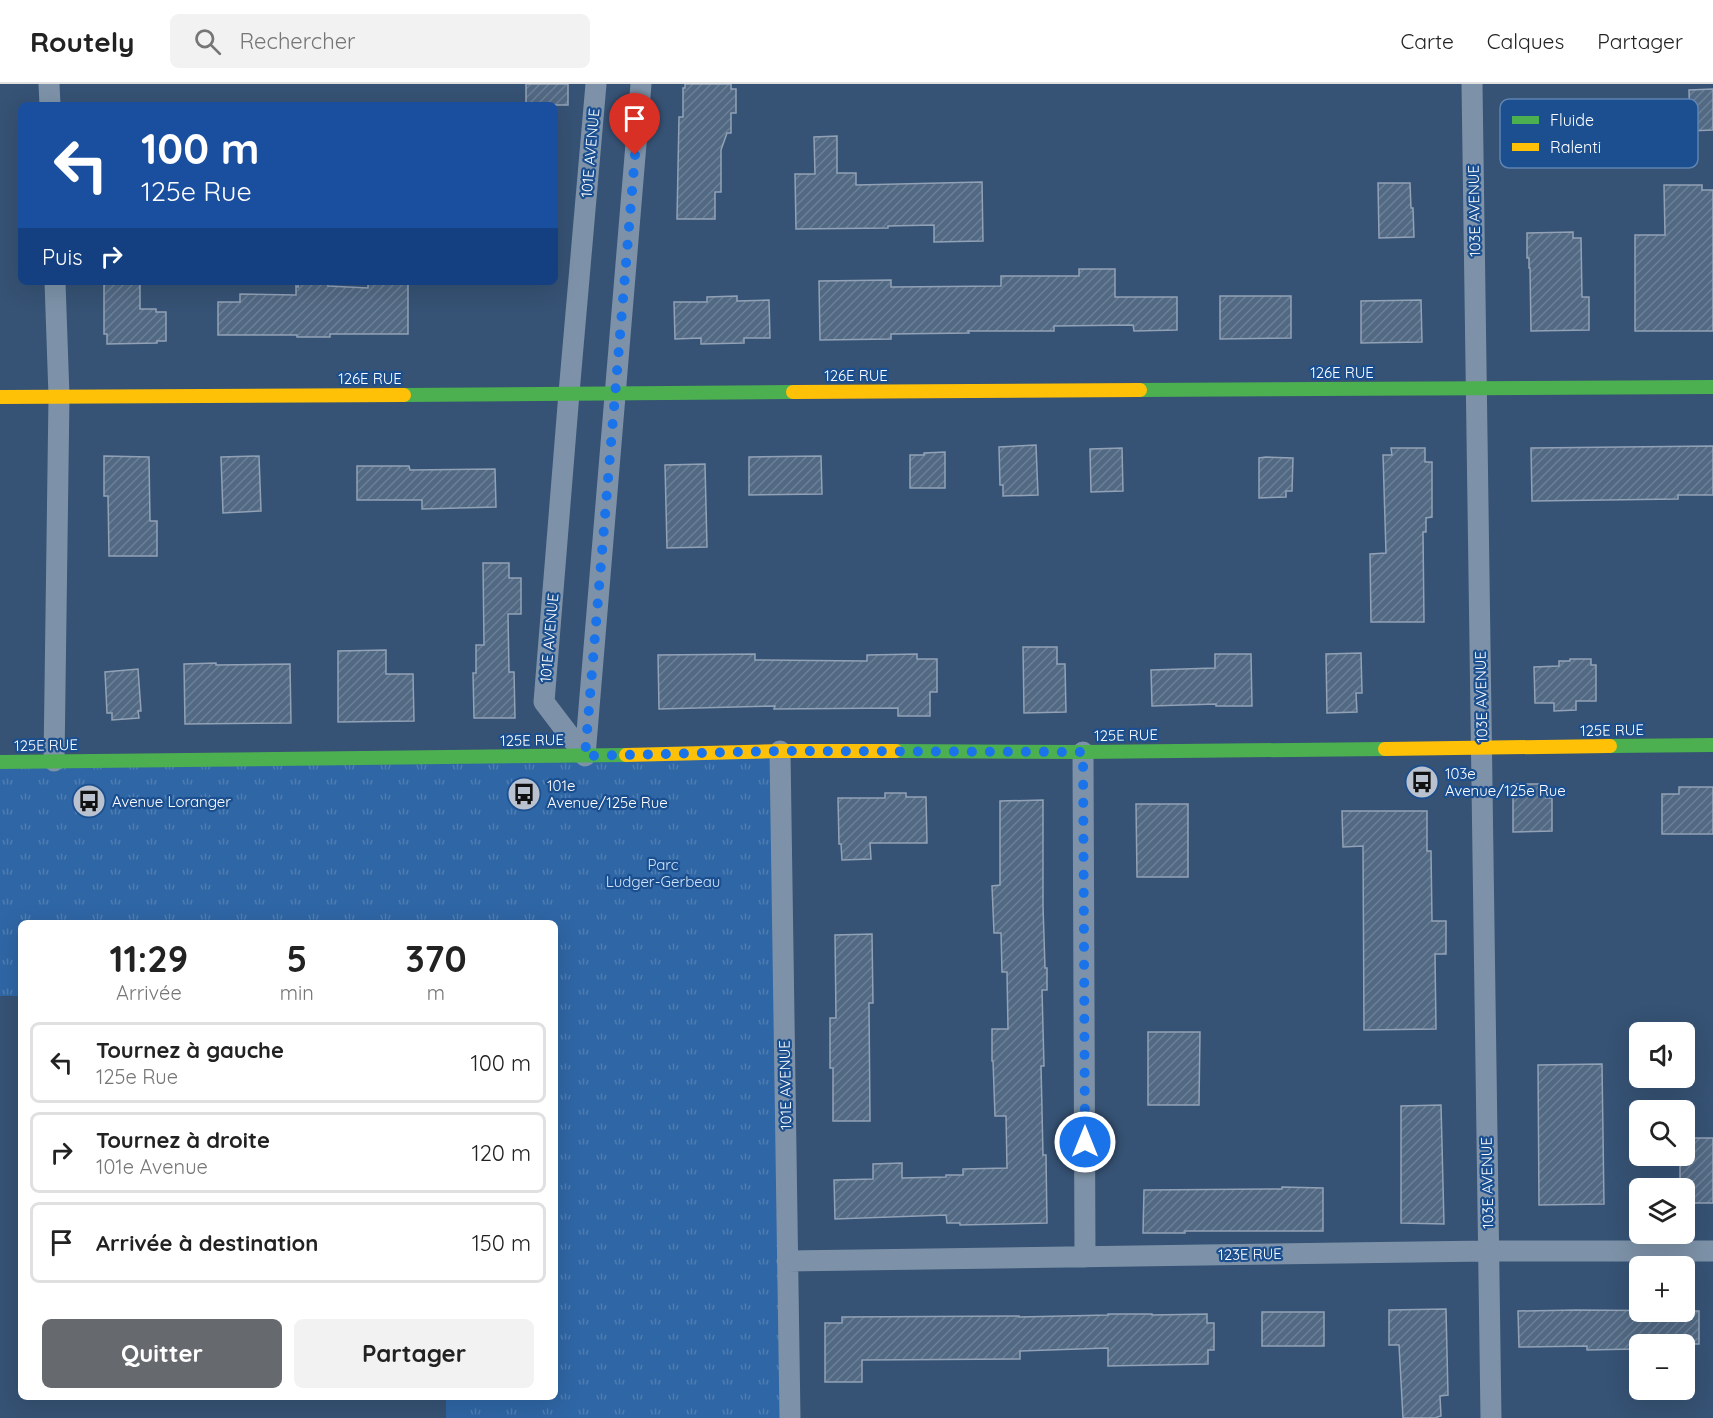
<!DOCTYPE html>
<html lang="fr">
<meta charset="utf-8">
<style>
:root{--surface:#fff;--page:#f2f2f2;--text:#222;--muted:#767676;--line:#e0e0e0;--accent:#666a6f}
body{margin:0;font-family:Quicksand,sans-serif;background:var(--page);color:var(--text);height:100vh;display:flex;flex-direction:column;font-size:22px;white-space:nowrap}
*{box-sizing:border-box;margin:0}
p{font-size:20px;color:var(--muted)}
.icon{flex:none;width:33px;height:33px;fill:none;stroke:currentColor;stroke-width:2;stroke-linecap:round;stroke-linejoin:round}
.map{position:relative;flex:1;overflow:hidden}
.sheet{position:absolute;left:18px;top:836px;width:540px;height:480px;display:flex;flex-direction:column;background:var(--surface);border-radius:9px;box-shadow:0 6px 24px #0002}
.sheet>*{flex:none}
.guide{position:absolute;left:18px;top:18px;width:540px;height:183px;border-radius:9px;box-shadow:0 6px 24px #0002;background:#1a4fa0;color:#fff;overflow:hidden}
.fabs{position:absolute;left:1629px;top:938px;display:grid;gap:12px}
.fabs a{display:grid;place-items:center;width:66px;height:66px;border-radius:9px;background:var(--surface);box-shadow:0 6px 24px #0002;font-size:30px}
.pin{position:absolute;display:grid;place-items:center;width:51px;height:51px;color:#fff;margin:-62px -26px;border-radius:50% 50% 50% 0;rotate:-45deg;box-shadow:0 0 6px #0007}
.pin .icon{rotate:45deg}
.me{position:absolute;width:66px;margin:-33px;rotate:0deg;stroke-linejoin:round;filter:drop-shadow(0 0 4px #0008)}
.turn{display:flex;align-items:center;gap:21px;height:126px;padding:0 24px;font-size:27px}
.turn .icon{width:78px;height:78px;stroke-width:2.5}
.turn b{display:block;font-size:42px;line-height:51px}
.then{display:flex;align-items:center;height:57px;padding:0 24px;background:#0003;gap:12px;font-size:22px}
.eta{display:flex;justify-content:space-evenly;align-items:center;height:102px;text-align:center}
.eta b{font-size:36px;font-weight:800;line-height:42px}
.button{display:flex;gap:12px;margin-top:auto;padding:12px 24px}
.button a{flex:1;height:69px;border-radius:9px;background:var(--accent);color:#fff;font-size:24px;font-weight:800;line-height:69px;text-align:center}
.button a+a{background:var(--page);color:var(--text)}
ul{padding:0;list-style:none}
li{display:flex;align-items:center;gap:18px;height:81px;margin:0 12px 9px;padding:0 12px;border:3px solid var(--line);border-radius:9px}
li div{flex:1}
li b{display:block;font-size:22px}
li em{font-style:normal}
header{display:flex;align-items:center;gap:36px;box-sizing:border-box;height:84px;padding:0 30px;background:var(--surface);border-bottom:2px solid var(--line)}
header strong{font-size:28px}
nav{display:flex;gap:33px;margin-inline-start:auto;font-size:21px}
.search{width:420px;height:54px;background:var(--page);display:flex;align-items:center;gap:15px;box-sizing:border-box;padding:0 21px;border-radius:9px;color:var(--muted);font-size:22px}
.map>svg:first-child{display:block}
.grass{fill:url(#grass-tufts)}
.building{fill:url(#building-hatch);stroke:#92a2b6;stroke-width:1.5}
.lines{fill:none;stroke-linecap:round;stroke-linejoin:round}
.street{stroke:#7d92a8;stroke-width:21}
.fast{stroke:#4caf50;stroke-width:14}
.slow{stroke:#ffc107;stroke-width:14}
.route{stroke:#1a73e8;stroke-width:10;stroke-dasharray:0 18}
.labels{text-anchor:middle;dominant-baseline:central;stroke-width:4.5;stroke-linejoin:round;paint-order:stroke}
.street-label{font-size:15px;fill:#fff;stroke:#1b4f8f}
.poi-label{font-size:15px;fill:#fff;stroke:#1b4f8f;text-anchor:start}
.park-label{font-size:15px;fill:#cfe3fa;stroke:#1b4f8f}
.key{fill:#1b4f8f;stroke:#5f84b1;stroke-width:1.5}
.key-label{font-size:16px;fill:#fff}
</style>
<header>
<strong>Routely</strong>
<div class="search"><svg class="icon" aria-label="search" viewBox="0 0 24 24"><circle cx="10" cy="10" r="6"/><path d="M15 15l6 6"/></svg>Rechercher</div>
<nav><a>Carte</a><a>Calques</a><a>Partager</a></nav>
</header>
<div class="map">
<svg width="1713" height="1334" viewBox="0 0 1713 1334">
<defs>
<pattern id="grass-tufts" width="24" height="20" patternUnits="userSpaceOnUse" patternTransform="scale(1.5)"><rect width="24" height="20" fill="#2f66a5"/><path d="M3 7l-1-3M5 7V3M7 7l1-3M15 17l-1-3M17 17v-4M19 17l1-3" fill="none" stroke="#4e7db2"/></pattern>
<pattern id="building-hatch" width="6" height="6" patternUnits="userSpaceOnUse" patternTransform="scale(1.5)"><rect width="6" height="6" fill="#526984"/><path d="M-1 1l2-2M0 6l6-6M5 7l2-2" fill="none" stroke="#6c8096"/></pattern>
</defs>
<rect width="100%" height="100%" fill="#365274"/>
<path class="grass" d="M780 667 790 1334H446V1313L555 1312V838H21V912H0V678Z"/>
<path class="building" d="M526 0H568V21H526Z
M685 0H731V5H736V29H731V49H727L721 66V108H715V135H677L679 33H683V4H685Z
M1713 5V46L1690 47 1689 6Z
M837 52V89H856V101L982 98 983 157 934 158V141L888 142V144L796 145 795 90H815L814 53Z
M1378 99H1410L1411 124H1413L1414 153 1379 154Z
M1664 101H1702V106H1713V247H1635V151H1665Z
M1573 148V154H1581L1582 213H1589V246L1531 247 1530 184H1529V174H1527V149Z
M1079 185H1115V213H1177V246L1134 247 1133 241 1054 242V247H968L969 249 891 250V255L820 256 819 197 891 196V203L1001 202V192H1079Z
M104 198H140V225H156V228H166V257H157V259L107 260V250H104Z
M298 198H327L328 202 368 204V198H408V250H330V253H297V251H218V218H240V210L296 211V202L298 203Z
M737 212V217L769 216 770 254H744V259L701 260V254L675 255 674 218H707V213Z
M1220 212H1291V254L1220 255Z
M1421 216 1422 258 1361 259V217Z
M1036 361 1038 411 1003 412V401H1000L999 363Z
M1713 362V411H1678V415L1532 417 1531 364Z
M1122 364 1123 407 1091 408 1090 365Z
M1391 364H1425V378H1432V433L1426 434V448H1423L1424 538H1371L1370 470 1386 469 1383 371H1392Z
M945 368V404H910V371H924V369Z
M104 372 149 373 150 437H157V472H109L108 412H104Z
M259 372 261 427 223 429 221 373Z
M821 372 822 410 749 411V373Z
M1266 373 1293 374 1292 407H1286V413L1259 414V374Z
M705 380 707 463 667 464 665 381Z
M357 382H409L410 386 495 385 496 423 422 425V416H357Z
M483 479H509V494H521V530H508L509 588H514L515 634H474L473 589H476V561H484Z
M1023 563H1057V580H1065L1066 628 1024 629Z
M386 566V590H413L414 637 338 638V567Z
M1361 569 1362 609H1356L1357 628 1327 629 1326 570Z
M755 570V576L867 577V571L917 570V575H937V608H930V632H898V624L774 625 775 622 659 625 658 571Z
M1215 570H1251L1252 622H1216V620L1152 622 1151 586 1215 584Z
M1570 575H1591V581H1596V617H1576V626L1554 627V619H1535L1534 583 1559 582V577H1570Z
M216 579V581L290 580 291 639 185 640 184 580Z
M138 585 141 627H138L139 634 112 636V629H107L105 588Z
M1513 700H1546V714H1552V747L1513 748Z
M1679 703H1713V750H1662V710H1679Z
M885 709H906V713H926L927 759H870L871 775 842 776 841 760H839L838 714H885Z
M1043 716V822L1045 884H1047V906H1042L1044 982H1041L1043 1071H1046L1047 1139 960 1141V1139H947L946 1131 835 1135 834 1096 873 1095V1080L902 1079V1094L946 1093V1091H963V1085L1007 1084 1006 1032H995L993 977H992V945H1008L1007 888H1002L1001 849H994L992 802 1000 801V717Z
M1136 720H1188V793H1137Z
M1342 727H1427V767H1431L1432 837H1446V870H1435L1436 945 1364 946 1363 762 1343 763Z
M872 850 873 919H869L870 1037H833V984H830V934H836L835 851Z
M1148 948H1200L1199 1021H1148Z
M1602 980 1604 1120 1539 1121 1538 981Z
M1441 1021 1444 1140 1401 1139V1022Z
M1684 1054H1713V1119H1684V1104H1680V1071H1684Z
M1282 1103 1323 1104V1147H1185V1149H1143L1144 1106 1282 1105Z
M1446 1225 1448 1311 1440 1312 1441 1332 1437 1333V1334H1403L1399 1261H1389V1226Z
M1576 1226 1699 1227V1260H1635V1265L1587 1266V1262L1519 1263 1518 1227Z
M1262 1228H1324V1262H1262Z
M1108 1230H1152V1231L1207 1230V1239H1214V1266H1208V1280L1108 1282V1264L1020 1267V1275L862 1276V1298H825V1239H842V1233L1019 1232V1233L1108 1231Z"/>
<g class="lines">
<path class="street" d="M49 0 50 21
M1472 0 1491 1334
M780 667 790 1334
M1083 668 1085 1173
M585 672 544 618 569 309 596 0
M585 672 641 0
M54 677 59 312 55 198
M787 1177 1488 1167H1713"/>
<path class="fast" d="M1140 306 1713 303
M404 311 793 308
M1610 662 1713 661
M896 667 1083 668 1385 665
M0 678 626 671"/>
<path class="slow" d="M793 308 1140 306
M0 313 404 311
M1385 665 1610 662
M626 671 780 667H896"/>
</g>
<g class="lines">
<path class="route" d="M635 71 585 672 780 667 1083 668 1085 1058"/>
</g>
<defs>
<g id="bus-disc" transform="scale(1.725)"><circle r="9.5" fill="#b9c2ce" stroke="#1b4f8f"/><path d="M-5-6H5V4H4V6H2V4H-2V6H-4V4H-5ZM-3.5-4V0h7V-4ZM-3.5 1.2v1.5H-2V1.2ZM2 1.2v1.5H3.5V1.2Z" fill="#111"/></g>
</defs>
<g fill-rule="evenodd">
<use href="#bus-disc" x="1422" y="698"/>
<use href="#bus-disc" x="524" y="710"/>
<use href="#bus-disc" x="89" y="717"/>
</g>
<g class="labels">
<g class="street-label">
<text transform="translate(590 69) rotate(-85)">101E AVENUE</text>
<text transform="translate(1474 127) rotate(-91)">103E AVENUE</text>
<text x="1342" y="288">126E RUE</text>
<text x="856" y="291">126E RUE</text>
<text x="370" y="294">126E RUE</text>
<text transform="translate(549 554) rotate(-85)">101E AVENUE</text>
<text transform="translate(1481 613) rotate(-91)">103E AVENUE</text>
<text transform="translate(1612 646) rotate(-1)">125E RUE</text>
<text transform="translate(1126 651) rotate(-1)">125E RUE</text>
<text transform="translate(532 656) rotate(-1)">125E RUE</text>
<text transform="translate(46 661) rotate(-1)">125E RUE</text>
<text transform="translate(785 1001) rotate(-91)">101E AVENUE</text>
<text transform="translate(1487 1099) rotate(-91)">103E AVENUE</text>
<text transform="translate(1250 1170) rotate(-1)">123E RUE</text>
</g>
<g class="poi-label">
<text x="1445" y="689">103e<tspan x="1445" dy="17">Avenue/125e Rue</tspan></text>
<text x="547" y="701">101e<tspan x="547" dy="17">Avenue/125e Rue</tspan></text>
<text x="112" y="717">Avenue Loranger</text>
</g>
<g class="park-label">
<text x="663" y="780">Parc<tspan x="663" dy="17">Ludger-Gerbeau</tspan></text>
</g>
</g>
<rect x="1500" y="15" width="198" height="69" rx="9" class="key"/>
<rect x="1512" y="32" width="27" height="8" fill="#4caf50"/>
<rect x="1512" y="59" width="27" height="8" fill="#ffc107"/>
<g class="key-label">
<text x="1550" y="42">Fluide</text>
<text x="1550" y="69">Ralenti</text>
</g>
</svg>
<div class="fabs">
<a><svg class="icon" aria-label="sound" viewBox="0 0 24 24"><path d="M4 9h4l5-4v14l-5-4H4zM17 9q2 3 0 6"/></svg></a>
<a><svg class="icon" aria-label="search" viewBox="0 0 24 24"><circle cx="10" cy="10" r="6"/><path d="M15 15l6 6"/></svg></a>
<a><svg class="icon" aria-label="layers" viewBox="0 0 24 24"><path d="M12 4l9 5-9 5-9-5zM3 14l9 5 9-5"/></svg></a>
<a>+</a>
<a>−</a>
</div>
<div class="pin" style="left:635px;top:71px;background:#d93025"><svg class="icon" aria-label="arrive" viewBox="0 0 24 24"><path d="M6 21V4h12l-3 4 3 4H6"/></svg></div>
<svg class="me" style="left:1085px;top:1058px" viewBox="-20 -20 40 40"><circle r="17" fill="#1a73e8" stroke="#fff" stroke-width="3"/><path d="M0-11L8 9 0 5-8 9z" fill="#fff"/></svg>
<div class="guide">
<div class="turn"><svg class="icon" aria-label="left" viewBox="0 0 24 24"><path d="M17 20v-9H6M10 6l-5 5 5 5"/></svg><div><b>100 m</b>125e Rue</div></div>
<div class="then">Puis<svg class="icon" aria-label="right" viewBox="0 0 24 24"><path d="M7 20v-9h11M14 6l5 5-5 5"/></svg></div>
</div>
<section class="sheet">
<div class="eta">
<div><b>11:29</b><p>Arrivée</p></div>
<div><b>5</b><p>min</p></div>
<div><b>370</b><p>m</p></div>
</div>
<ul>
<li><svg class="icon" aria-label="left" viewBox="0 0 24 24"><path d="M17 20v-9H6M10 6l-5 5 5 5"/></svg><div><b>Tournez à gauche</b><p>125e Rue</p></div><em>100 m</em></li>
<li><svg class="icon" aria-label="right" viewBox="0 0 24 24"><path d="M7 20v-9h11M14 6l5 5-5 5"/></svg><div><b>Tournez à droite</b><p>101e Avenue</p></div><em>120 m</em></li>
<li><svg class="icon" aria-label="arrive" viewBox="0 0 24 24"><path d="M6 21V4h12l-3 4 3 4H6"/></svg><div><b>Arrivée à destination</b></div><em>150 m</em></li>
</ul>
<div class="button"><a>Quitter</a><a>Partager</a></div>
</section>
</div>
